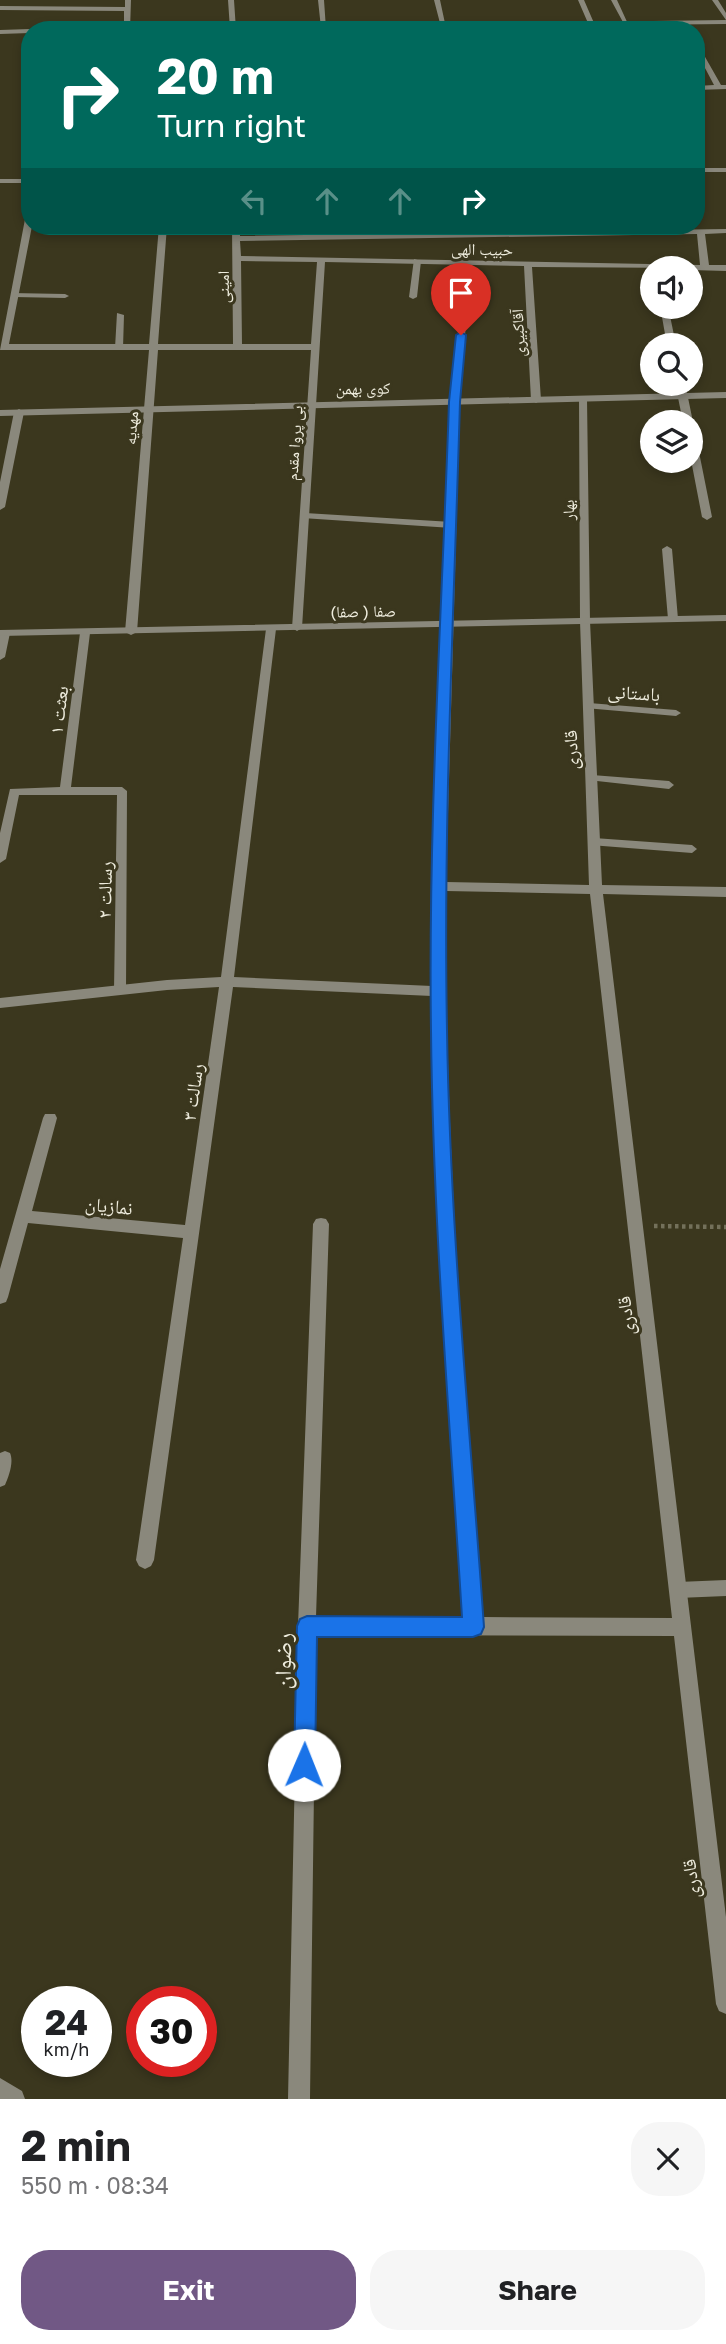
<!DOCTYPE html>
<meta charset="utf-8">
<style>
:root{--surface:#fff;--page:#f6f6f6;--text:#202124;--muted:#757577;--accent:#715885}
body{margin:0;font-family:"Golos Text","Noto Naskh Arabic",sans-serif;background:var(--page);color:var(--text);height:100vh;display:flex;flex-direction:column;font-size:26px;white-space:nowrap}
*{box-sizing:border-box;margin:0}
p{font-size:23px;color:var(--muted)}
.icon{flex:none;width:38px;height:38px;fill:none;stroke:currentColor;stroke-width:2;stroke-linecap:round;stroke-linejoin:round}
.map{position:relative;height:2099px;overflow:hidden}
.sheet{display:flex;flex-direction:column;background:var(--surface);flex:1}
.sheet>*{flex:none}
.hud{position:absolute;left:21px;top:21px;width:684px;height:214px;border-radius:28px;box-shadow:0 4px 10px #0003;background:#00695c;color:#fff;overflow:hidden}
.tools{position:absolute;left:640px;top:256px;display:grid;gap:14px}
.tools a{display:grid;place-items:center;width:63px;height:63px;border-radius:50%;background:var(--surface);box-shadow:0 4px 10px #0003;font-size:35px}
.speed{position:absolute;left:21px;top:1986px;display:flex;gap:14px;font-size:35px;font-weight:700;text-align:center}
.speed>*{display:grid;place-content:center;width:91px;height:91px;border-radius:50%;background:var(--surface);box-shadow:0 4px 10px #0003;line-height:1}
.speed small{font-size:18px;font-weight:400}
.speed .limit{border:10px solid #d22;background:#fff;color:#111}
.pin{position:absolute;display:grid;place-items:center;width:60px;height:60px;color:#fff;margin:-72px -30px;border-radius:50% 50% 50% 0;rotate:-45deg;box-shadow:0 0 7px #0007}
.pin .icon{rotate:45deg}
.me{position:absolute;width:77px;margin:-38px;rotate:1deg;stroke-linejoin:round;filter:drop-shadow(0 0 5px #0008)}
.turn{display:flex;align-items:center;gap:24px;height:147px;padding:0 21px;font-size:32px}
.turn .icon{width:91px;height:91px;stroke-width:2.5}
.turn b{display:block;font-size:49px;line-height:60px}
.lanes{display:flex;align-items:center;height:66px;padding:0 21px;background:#0003;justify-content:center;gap:35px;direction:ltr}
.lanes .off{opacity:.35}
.round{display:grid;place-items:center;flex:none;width:74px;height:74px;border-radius:28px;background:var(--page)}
.head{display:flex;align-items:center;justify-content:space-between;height:119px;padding:0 21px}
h1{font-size:42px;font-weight:700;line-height:52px}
.action{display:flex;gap:14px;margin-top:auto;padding:14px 21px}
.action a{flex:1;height:80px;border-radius:28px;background:var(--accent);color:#fff;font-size:28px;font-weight:700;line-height:80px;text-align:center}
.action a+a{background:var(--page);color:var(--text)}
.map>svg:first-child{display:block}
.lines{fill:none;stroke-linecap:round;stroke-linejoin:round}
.path{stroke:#73705a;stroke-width:4.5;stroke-dasharray:3.5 3.5;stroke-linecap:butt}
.service{fill:#8a887c;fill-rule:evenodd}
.minor{fill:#8a887c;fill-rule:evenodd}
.tertiary{fill:#8a887c;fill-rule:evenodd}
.route{fill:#1a73e8;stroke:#114b97;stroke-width:2}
.labels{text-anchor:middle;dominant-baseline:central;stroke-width:6;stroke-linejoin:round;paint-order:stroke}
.far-street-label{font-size:16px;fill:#eeecdd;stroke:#3b371e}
.street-label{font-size:19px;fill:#eeecdd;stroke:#3b371e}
.near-street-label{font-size:23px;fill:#eeecdd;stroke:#3b371e}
</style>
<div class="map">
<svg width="726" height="2099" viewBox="0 0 726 2099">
<rect width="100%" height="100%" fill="#3b371e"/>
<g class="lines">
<path class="path" d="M654 1226 726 1227"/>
<path class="service" d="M578 0H584L597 30H591Z
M0 179H30V183H0Z
M361 226 368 227 364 237 360 239 356 237Z
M414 259 421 261 417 297 413 299 409 297Z
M11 293 65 294 69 296 65 298 14 297H11Z
M460 311 467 313 459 402 455 404 451 402Z
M117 313 124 315 123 348 119 350 115 348Z
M305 513 452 522 456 525 452 528 302 518V514Z
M667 546 672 549 678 619 673 622 668 619 662 549Z
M5 630 10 633 5 657 0 660V634Z
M85 630 90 633 71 787H122L127 791 126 990 120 994 114 990 117 795H19L6 859 0 863V833L10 789 60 787 80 633Z
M589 703 676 710 681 713 676 716 585 708 584 706Z
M592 775 669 781 674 785 669 789 588 780 587 778 588 776Z
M594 838 692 845 697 849 692 853 590 845 589 842Z
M5 1451 10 1453C14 1462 9 1476 5 1485L0 1487V1453Z
M726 1580V1596L678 1598 672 1595 670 1590 672 1585 678 1582Z"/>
<path class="minor" d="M125 0H131L130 30H124V11L0 10V6L125 7Z
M228 0H234L236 30 230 29Z
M318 0H324L326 29 321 28Z
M434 0H440L446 28 441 27Z
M611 0H617L628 24H624Z
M712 0H718L726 13V20Z
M687 21 689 22 693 30H687L684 23Z
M696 41 721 85H726V89L696 90V86L714 85 696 51Z
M696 168H726V172H696Z
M30 212V226H32L9 344H149L159 226H167L158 344H233L232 226H240V236L726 229V233L705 234 709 265H726V271L691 270V268L532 267 541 400 536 403 531 400 524 266 325 262 302 628 297 631 292 628 311 350H158L137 632 131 635 125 632 149 350H0L26 214ZM697 234 700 265 241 256 240 241ZM241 261 317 262 311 344H242Z
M660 306H668L676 345H667Z
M675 383H685L693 422 691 424V422H683Z
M579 397 587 399 590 621 602 885 726 887V897L603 894 726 1917V2014L719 2011 716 2004 674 1636 316 1635 310 2099H288L298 1626 313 1224 316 1219 321 1218 326 1219 329 1224 316 1617H463C450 1410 432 1203 432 996L233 987 154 1560 151 1566 145 1569 139 1566 136 1560 183 1238 28 1223 8 1297 6 1302 0 1304V1269L43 1118 45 1114H55L57 1118 32 1211 185 1225 219 987 167 990 0 1008V998L167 980 221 977 266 629 271 626 276 629 234 977 432 986 435 795 450 402 455 399 460 402 446 882 589 885 580 621ZM446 891 590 894 672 1618 481 1617C464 1375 444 1134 446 891Z
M19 409 24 412 5 507 0 510V482L14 412Z
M691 434 696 437 712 517 707 520 702 517 691 460Z
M0 2078 22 2091 25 2099H0Z"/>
<path class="tertiary" d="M726 20V24L154 30 157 28Z
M0 30 30 29 32 30H30V33L0 34Z
M726 392V398L0 416V410Z
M726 615V621L0 636V630Z"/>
</g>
<path class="route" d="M461 332 466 335 460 402C454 611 443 821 447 1030 450 1229 470 1428 484 1627L481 1634 473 1637H317L315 1765 312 1773 304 1776 297 1773 294 1765 297 1626 300 1619 307 1616 462 1617C450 1422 433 1226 431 1031 428 821 442 611 449 402L456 335Z"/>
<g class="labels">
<g class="far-street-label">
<text transform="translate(482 249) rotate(1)">حبیب الهی</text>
<text transform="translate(223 287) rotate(-90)">امینی</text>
<text transform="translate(518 333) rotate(-93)">آقاکبیری</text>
<text transform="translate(363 388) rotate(-1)">کوی بهمن</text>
<text transform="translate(131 428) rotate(-85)">مهدیه</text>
<text transform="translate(294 443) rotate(-86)">بی پروا مقدم</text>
<text transform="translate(568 510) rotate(-91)">بهار</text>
<text transform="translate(363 611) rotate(-1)">صفا ( صفا)</text>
</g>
<g class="street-label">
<text transform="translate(634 692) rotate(4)">باستانی</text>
<text transform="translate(58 710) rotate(-83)">بعثت ۱</text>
<text transform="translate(570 750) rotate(-92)">قادری</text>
<text transform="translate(104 890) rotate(-89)">رسالت ۲</text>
<text transform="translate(192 1092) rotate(-82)">رسالت ۳</text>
<text transform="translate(109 1205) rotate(6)">نمازیان</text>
<text transform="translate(625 1316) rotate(-97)">قادری</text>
<text transform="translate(690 1879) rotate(-97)">قادری</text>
</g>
<g class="near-street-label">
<text transform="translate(282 1661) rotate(-89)">رضوان</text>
</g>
</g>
</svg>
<div class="tools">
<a><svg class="icon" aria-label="sound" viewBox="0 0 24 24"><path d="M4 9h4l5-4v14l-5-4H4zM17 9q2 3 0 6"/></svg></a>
<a><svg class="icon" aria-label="search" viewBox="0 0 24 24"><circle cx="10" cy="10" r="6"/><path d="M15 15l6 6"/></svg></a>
<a><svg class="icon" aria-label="layers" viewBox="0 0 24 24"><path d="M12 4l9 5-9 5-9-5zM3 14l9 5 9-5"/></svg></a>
</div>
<div class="speed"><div>24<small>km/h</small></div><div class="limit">30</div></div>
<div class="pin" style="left:461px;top:335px;background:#d93025"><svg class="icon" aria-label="arrive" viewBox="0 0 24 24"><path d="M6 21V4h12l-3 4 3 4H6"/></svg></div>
<svg class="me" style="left:304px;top:1765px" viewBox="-20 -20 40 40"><circle r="19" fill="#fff"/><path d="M0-13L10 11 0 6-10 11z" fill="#1a73e8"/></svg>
<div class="hud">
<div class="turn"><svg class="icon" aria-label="right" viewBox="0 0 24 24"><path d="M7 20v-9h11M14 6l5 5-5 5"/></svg><div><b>20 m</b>Turn right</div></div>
<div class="lanes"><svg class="icon off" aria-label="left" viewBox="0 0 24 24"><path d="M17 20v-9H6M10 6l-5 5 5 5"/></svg><svg class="icon off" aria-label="ahead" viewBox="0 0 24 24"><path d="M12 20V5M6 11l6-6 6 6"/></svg><svg class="icon off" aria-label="ahead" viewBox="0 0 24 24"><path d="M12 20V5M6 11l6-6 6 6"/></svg><svg class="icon" aria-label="right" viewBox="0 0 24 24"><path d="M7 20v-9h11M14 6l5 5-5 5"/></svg></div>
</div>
</div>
<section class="sheet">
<div class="head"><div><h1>2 min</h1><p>550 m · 08:34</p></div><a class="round"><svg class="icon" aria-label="close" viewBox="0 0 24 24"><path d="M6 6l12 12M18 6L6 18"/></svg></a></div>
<div class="action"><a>Exit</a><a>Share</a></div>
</section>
